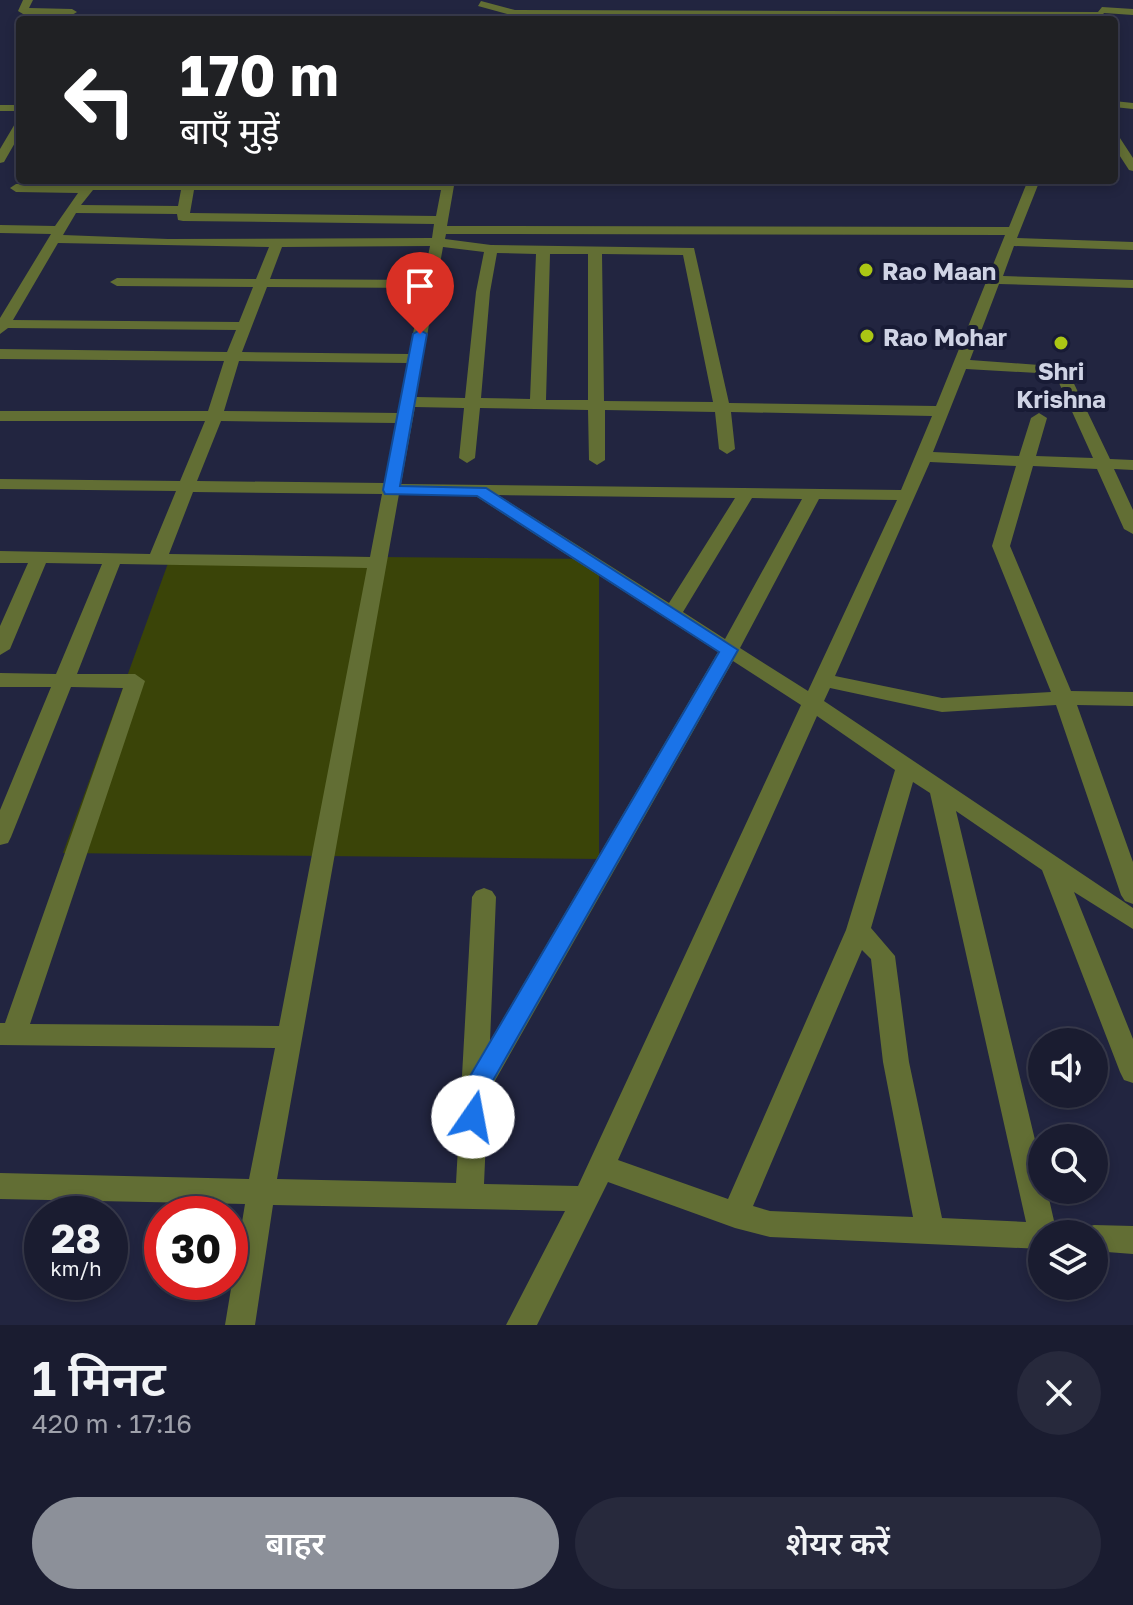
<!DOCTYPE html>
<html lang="hi">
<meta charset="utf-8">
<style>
:root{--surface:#1a1c30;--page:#27293c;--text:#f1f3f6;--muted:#9fa1ab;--line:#383a4c;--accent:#8c9099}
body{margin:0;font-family:"Golos Text","Noto Sans Devanagari",sans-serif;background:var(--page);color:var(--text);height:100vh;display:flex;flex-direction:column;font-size:30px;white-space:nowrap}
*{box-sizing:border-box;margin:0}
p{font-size:26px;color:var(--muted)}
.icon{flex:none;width:44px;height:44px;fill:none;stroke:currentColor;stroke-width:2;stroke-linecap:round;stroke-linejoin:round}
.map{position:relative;height:1325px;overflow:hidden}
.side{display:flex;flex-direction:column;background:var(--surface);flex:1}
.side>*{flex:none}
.guide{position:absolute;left:16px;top:16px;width:1102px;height:168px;border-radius:8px;box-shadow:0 4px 12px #0003,0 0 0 2px var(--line);background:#202124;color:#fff;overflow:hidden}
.fabs{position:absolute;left:1028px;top:1028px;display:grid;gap:16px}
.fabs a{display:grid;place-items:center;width:80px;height:80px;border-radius:50%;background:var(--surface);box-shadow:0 4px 12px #0003,0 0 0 2px var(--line);font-size:40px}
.speed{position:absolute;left:24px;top:1196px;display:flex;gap:16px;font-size:40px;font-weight:700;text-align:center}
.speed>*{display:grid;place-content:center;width:104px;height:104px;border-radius:50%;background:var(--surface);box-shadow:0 4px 12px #0003,0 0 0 2px var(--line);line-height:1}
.speed small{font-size:20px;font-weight:400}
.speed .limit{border:12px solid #d22;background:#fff;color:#111}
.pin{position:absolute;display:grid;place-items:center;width:68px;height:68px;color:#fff;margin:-82px -34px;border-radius:50% 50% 50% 0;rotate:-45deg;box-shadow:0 0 8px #0007}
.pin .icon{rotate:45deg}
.me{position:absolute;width:88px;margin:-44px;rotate:12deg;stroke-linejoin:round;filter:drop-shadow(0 0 6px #0008)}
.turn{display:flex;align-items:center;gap:28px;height:168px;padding:0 32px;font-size:36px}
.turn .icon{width:104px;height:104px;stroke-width:2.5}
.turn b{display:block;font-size:56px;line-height:68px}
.round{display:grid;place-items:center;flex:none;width:84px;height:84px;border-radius:42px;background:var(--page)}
.head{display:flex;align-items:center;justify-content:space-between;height:136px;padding:0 32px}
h1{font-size:48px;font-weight:600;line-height:60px}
.action{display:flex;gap:16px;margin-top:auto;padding:16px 32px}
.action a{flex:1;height:92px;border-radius:48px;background:var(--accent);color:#fff;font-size:32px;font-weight:600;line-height:92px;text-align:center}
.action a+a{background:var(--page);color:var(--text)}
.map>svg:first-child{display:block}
.green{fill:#3a4408}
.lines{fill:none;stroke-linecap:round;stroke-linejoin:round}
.minor{fill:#626e34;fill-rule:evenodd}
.route{fill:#1a73e8;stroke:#114b97;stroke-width:2}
.poi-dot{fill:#abc614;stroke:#181b35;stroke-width:3}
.labels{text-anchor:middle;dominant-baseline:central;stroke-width:8;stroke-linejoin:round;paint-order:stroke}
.far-poi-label{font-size:24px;font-weight:bold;fill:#cfd3e4;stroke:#181b35;text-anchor:start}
</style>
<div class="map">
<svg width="1133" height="1325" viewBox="0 0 1133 1325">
<rect width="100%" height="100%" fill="#222540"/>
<path class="green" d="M171 555 599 559V859L63 853Z"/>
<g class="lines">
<path class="minor" d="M23 0H33L29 8 72 9 77 12 72 15 23 14 18 11Z
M481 1 515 10 1098 12 1102 7 1133 9V15L1104 13 1100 18 515 16 478 6Z
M1114 101 1133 103V109L1114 107Z
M0 105H20V111H0Z
M20 121V134L4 162 0 163V149L16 122Z
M1114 134 1118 135 1133 158V171L1129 170 1114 147Z
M88 180H455L447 226 1009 227 1028 180H1040L1017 238 1133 242V250L1014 246 1003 276 1133 280V288L999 284 970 360 1066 367 1110 459 1133 460V470L1114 469 1133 510V534L1124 529 1097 469 1033 466 1010 546 1071 691 1133 692V706L1077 705 1133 862V904L1125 901 1121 895 1056 705 942 712 830 688 824 701 1133 908V929L1074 892 1133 1039V1083L1124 1080 1120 1072 1042 870 956 811 1042 1169V1190H1047L1057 1234H1042V1249L770 1237 735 1228 608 1182 537 1325H506L565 1211 273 1205 255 1325H225L245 1204 0 1199V1173L249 1179 275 1048 0 1045V1023H5L123 688 71 687 11 837 8 843 0 845V810L51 687H0V673L56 674 102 564 46 563 10 649 0 655V626L28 563H0V551L150 554 176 491 0 489V479L180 481 205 421H0V411H208L224 361 0 359V349L227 352 236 330 8 328 0 334V318L51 234 0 233V225L55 226 78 193 16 192 10 188 16 184 84 185ZM93 190H181L178 206 81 205ZM194 190H441L436 216 190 213ZM76 213 177 214 178 220 183 221 434 224 432 238 168 239 63 235ZM446 234 1005 235 936 406 729 403 694 248 491 245 445 239ZM58 243 269 247 256 279 117 278 110 282 117 286 253 287 239 322 13 320ZM430 246 423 280 270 279 282 247ZM443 247 484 252 476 292 465 398 416 397ZM497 253 536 254 530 399 481 398 490 292ZM550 254H588V400H546ZM602 254 683 255 713 402 604 401ZM267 287 422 288 409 354 242 352ZM239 361 407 363 398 413 224 411ZM966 369 1055 374 1093 458 1036 456 1047 418 1039 413 1031 418 1019 456 933 452ZM415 407 464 408 459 458 467 463 475 458 480 408 588 410 589 460 597 465 605 460V410L715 412 719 449 727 454 735 449 731 412 932 416 901 490 401 484ZM221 421 396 423 384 483 197 481ZM930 462 1016 466 992 546 1051 692 942 698 835 676ZM193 492 382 494 370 557 169 554ZM399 494 474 495 718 652 490 1041 496 897 492 891 484 888 476 891 472 897 456 1183 277 1179ZM498 495 735 498 669 603ZM752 498 802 499 725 639 683 612ZM819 499 897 500 808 691 740 648ZM120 564 367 568 279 1026 30 1024 145 681 135 674H77ZM733 661 801 705 578 1186 484 1184 488 1093ZM817 716 895 770 846 930 728 1199 618 1160ZM913 782 930 793 1026 1222 942 1218 909 1062 895 956 871 928ZM862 950 871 959 883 1062 913 1217 770 1211 753 1206Z
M1094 1225 1133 1226V1254L1094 1251V1234H1081L1084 1228Z"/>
</g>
<path class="route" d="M420 330 427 334 400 486 486 488 738 650 487 1091 482 1125 473 1128 464 1125 461 1117 466 1083 719 652 477 496 385 494 383 490 413 334Z"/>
<g class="poi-dot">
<circle cx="866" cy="270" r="8"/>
<circle cx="867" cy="336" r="8"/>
<circle cx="1061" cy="343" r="8"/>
</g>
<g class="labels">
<g class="far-poi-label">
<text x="882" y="270">Rao Maan</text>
<text x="883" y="336">Rao Mohar</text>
<text x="1061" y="370" text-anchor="middle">Shri<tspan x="1061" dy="28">Krishna</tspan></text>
</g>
</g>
</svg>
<div class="fabs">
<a><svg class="icon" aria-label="sound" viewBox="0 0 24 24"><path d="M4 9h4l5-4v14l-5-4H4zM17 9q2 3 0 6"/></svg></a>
<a><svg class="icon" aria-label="search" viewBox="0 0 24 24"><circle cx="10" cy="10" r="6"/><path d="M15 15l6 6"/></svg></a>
<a><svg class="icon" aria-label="layers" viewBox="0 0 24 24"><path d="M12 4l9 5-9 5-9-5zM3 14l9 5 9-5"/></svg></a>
</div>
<div class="speed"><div>28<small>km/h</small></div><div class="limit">30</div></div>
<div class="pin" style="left:420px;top:334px;background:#d93025"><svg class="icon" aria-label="arrive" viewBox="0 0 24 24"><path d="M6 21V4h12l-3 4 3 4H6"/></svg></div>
<svg class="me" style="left:473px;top:1117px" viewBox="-20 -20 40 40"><circle r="19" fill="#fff"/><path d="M0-13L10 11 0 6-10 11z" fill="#1a73e8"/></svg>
<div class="guide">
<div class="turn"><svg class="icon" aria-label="left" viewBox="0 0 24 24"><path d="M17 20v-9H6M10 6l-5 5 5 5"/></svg><div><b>170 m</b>बाएँ मुड़ें</div></div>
</div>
</div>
<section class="side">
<div class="head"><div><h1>1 मिनट</h1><p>420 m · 17:16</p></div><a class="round"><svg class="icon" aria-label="close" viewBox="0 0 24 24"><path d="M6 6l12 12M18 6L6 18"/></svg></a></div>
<div class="action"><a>बाहर</a><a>शेयर करें</a></div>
</section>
